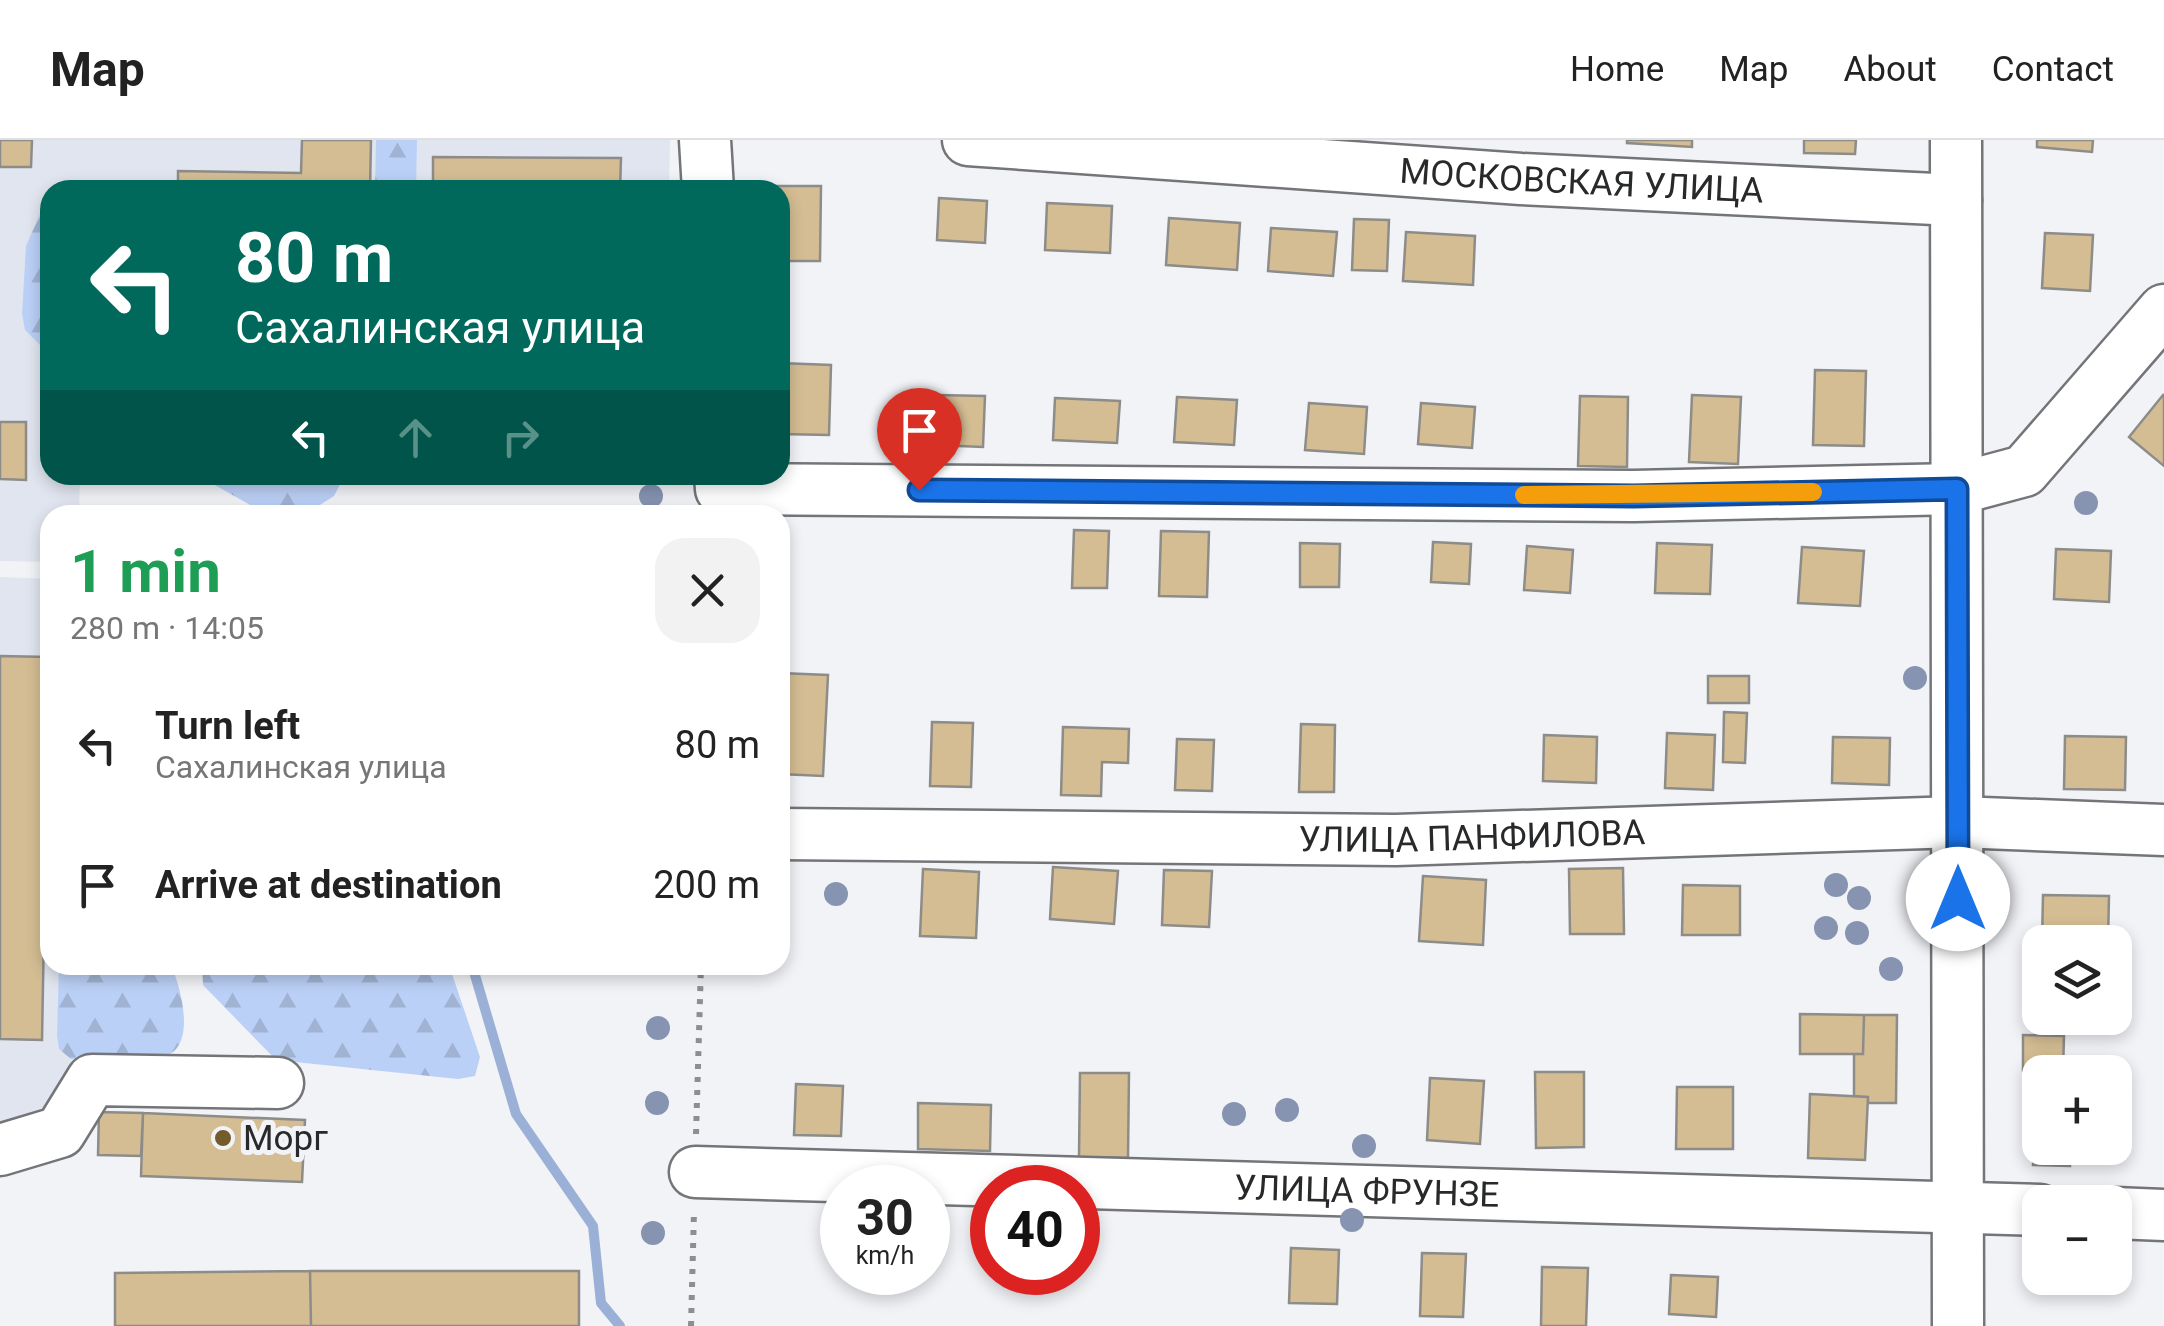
<!DOCTYPE html>
<meta charset="utf-8">
<style>
:root{--surface:#fff;--page:#f2f2f2;--text:#222;--muted:#767676;--line:#e0e0e0}
body{margin:0;font-family:Roboto,sans-serif;background:var(--page);color:var(--text);height:100vh;display:flex;flex-direction:column;font-size:38px;white-space:nowrap}
*{box-sizing:border-box;margin:0}
p{font-size:32px;color:var(--muted)}
.icon{flex:none;width:55px;height:55px;fill:none;stroke:currentColor;stroke-width:2;stroke-linecap:round;stroke-linejoin:round}
.map{position:relative;flex:1;overflow:hidden}
.sheet{position:absolute;left:40px;top:365px;width:750px;height:470px;display:flex;flex-direction:column;background:var(--surface);border-radius:30px;box-shadow:0 5px 15px #0003}
.sheet>*{flex:none}
.banner{position:absolute;left:40px;top:40px;width:750px;height:305px;border-radius:30px;box-shadow:0 5px 15px #0003;background:#00695c;color:#fff;overflow:hidden}
.buttons{position:absolute;left:2022px;top:785px;display:grid;gap:20px}
.buttons a{display:grid;place-items:center;width:110px;height:110px;border-radius:20px;background:var(--surface);box-shadow:0 5px 15px #0003;font-size:50px}
.speed{position:absolute;left:820px;top:1025px;display:flex;gap:20px;font-size:50px;font-weight:700;text-align:center}
.speed>*{display:grid;place-content:center;width:130px;height:130px;border-radius:50%;background:var(--surface);box-shadow:0 5px 15px #0003;line-height:1}
.speed small{font-size:25px;font-weight:400}
.speed .limit{border:15px solid #d22;background:#fff;color:#111}
.pin{position:absolute;display:grid;place-items:center;width:85px;height:85px;color:#fff;margin:-102px -42px;border-radius:50% 50% 50% 0;rotate:-45deg;box-shadow:0 0 10px #0007}
.pin .icon{rotate:45deg}
.me{position:absolute;width:110px;margin:-55px;rotate:0deg;stroke-linejoin:round;filter:drop-shadow(0 0 8px #0008)}
.turn{display:flex;align-items:center;gap:35px;height:210px;padding:0 30px;font-size:45px}
.turn .icon{width:130px;height:130px;stroke-width:2.5}
.turn b{display:block;font-size:70px;line-height:85px}
.lanes{display:flex;align-items:center;height:95px;padding:0 30px;background:#0003;justify-content:center;gap:50px;direction:ltr}
.lanes .off{opacity:.35}
.round{display:grid;place-items:center;flex:none;width:105px;height:105px;border-radius:30px;background:var(--page)}
.summary{display:flex;align-items:center;justify-content:space-between;height:170px;padding:0 30px}
h1{font-size:60px;font-weight:700;line-height:75px;color:#1e9e55}
ul{padding:0;list-style:none}
li{display:flex;align-items:center;gap:30px;height:140px;padding:0 30px}
li div{flex:1}
li b{display:block;font-size:38px}
li em{font-style:normal}
header{display:flex;align-items:center;gap:60px;box-sizing:border-box;height:140px;padding:0 50px;background:var(--surface);border-bottom:2px solid var(--line)}
header strong{font-size:48px}
nav{display:flex;gap:55px;margin-inline-start:auto;font-size:35px}
.map>svg:first-child{display:block}
.built{fill:#e0e5ef}
.forest{fill:url(#forest-firs)}
.lines{fill:none;stroke-linecap:round;stroke-linejoin:round}
.stream{stroke:#9bb0d7;stroke-width:10}
.building{fill:#d4bd93;stroke:#8e8c89;stroke-width:2.5}
.minor-casing{stroke:#747578;stroke-width:55}
.path{stroke:#8d8e90;stroke-width:6;stroke-dasharray:5 8;stroke-linecap:butt}
.minor{stroke:#fff;stroke-width:50}
.tree{fill:#8694b2}
.route-casing{stroke:#114b97;stroke-width:25}
.route{stroke:#1a73e8;stroke-width:18}
.slow{stroke:#f59e0b;stroke-width:18}
.poi-dot{fill:#735b2c;stroke:#f2f3f7;stroke-width:4}
.labels{text-anchor:middle;dominant-baseline:central;stroke-width:10;stroke-linejoin:round;paint-order:stroke}
.street-label{font-size:35px;fill:#28292a;stroke:#f2f3f7}
.poi-label{font-size:35px;fill:#28292a;stroke:#f2f3f7;text-anchor:start}
</style>
<header>
<strong>Map</strong>
<nav><a>Home</a><a>Map</a><a>About</a><a>Contact</a></nav>
</header>
<div class="map">
<svg width="2164" height="1186" viewBox="0 0 2164 1186">
<defs>
<pattern id="forest-firs" width="22" height="20" patternUnits="userSpaceOnUse" patternTransform="scale(2.5)"><rect width="22" height="20" fill="#bbd0f6"/><path d="M5 1l3.5 6h-7zM16 11l3.5 6h-7z" fill="#a1b3d3"/></pattern>
</defs>
<rect width="100%" height="100%" fill="#f2f3f7"/>
<path class="built" d="M0 0H670L669 50H50V335H80L79 375H50V422L0 421Z
M0 437 50 439V825H88L84 996 0 994Z"/>
<path class="forest" d="M376 0H417L416 50H375Z
M50 51V215L25 190 22 174 26 106Z
M197 335H345L334 356 312 370 282 372 259 370Z
M59 825H171C181 847 197 907 165 916 149 920 133 912 118 913 101 913 87 919 71 919L59 909 57 896Z
M202 825H449L480 917 475 936 458 939 276 920 203 845Z"/>
<g class="lines">
<path class="stream" d="M472 825 516 974 593 1086 601 1163 620 1186"/>
</g>
<path class="building" d="M0 0H32L31 27H0Z
M302 0H371L370 50H178V31L301 33Z
M1627 0H1692V7L1627 3Z
M1804 0H1856L1855 14 1804 13Z
M2037 0H2093L2092 12 2037 7Z
M433 17 621 18 620 50H433Z
M775 46H821L820 121H780V50H775Z
M939 58 987 61 985 103 937 100Z
M1047 63 1112 66 1110 113 1045 110Z
M1169 78 1240 83 1237 130 1166 125Z
M1354 79 1389 80 1387 131 1352 130Z
M1271 88 1337 92 1333 136 1268 131Z
M1406 92 1475 96 1473 145 1403 141Z
M2045 93 2093 95 2090 151 2042 148Z
M780 223 831 225 829 295 780 294Z
M1815 230 1866 231 1864 306 1813 305Z
M936 255 985 256 983 307 934 305Z
M1692 255 1741 257 1738 324 1689 322Z
M2163 255 2164 256V326L2129 297Z
M1580 256 1628 257 1627 327 1578 326Z
M1177 257 1237 260 1234 305 1174 302Z
M1055 258 1120 261 1117 303 1053 300Z
M1309 263 1367 267 1364 314 1305 310Z
M1421 263 1475 267 1472 308 1418 304Z
M0 282H26V340L0 339Z
M1074 390 1109 391 1107 448H1072Z
M1161 391 1209 392 1207 457 1159 456Z
M1433 402 1471 404 1469 444 1431 442Z
M1300 403 1340 404 1339 447H1300Z
M1657 403 1712 405 1710 454 1655 453Z
M1527 406 1573 410 1570 453 1524 450Z
M1802 407 1864 411 1860 466 1798 463Z
M2056 409 2111 411 2109 462 2054 459Z
M0 516 49 517 42 900 0 899Z
M780 533 828 535 823 636 780 634Z
M1708 536H1749V563H1708Z
M1724 572 1747 573 1745 623 1723 622Z
M932 582 973 583 971 647 930 646Z
M1301 584 1335 585 1334 652H1299Z
M1063 587 1129 589 1128 623 1102 622 1101 656 1061 655Z
M1667 593 1715 595 1713 650 1665 648Z
M1544 595 1597 597 1596 643 1543 641Z
M2065 596 2126 597 2125 650 2064 649Z
M1833 597 1890 598 1889 645 1832 643Z
M1177 599 1214 600 1212 651 1175 650Z
M1053 727 1118 731 1114 784 1050 779Z
M1623 728 1624 794H1570L1569 729Z
M923 729 979 732 976 798 920 796Z
M1164 730 1212 731 1209 787 1162 785Z
M1423 736 1486 740 1483 805 1419 801Z
M1683 745 1740 746V795H1682Z
M2043 755 2109 756 2108 802H2042Z
M1800 874 1864 875 1863 914H1800Z
M1864 875H1897L1896 963H1868V957L1854 956V914H1863Z
M2023 895 2064 896 2063 932 2023 931Z
M1535 932H1584V1007L1536 1008Z
M1080 933H1129L1128 1018 1079 1017Z
M1430 938 1484 941 1480 1004 1427 1000Z
M796 944 843 946 841 996 794 995Z
M1677 947H1733V1009H1676Z
M1810 954 1868 957 1865 1020 1808 1018Z
M918 963 991 965 990 1011 918 1009Z
M2036 968H2040V1008H2071L2070 1026 2033 1025Z
M99 972 143 973 141 1016 98 1015Z
M143 973 305 980 302 1042 141 1036Z
M1291 1108 1339 1110 1337 1164 1289 1163Z
M1422 1113 1466 1114 1463 1177 1420 1176Z
M1542 1127 1588 1128 1586 1186H1541Z
M310 1131H579V1186H311Z
M310 1131 311 1186H115V1133Z
M1671 1135 1718 1137 1716 1177 1669 1174Z"/>
<g class="lines">
<g class="minor-casing">
<g id="minor">
<path d="M705 0 708 50"/>
<path id="s1" d="M968 0 1521 39 1956 60"/>
<path d="M1956 0 1958 1186"/>
<path d="M720 335 721 349 1634 356 1957 349 2024 331 2164 170"/>
<path id="s2" d="M780 694 1396 700 1958 682 2164 690"/>
<path d="M0 1010 60 992 92 940 278 943"/>
<path id="s3" d="M695 1032 2040 1070"/>
<path d="M2115 1073 2164 1075"/>
</g>
</g>
<path class="path" d="M696 994 701 825
M691 1186 694 1071"/>
<use href="#minor" class="minor"/>
</g>
<g class="tree">
<circle cx="651" cy="356" r="12"/>
<circle cx="2086" cy="363" r="12"/>
<circle cx="1915" cy="538" r="12"/>
<circle cx="1836" cy="745" r="12"/>
<circle cx="836" cy="754" r="12"/>
<circle cx="1859" cy="758" r="12"/>
<circle cx="1826" cy="788" r="12"/>
<circle cx="1857" cy="793" r="12"/>
<circle cx="1891" cy="829" r="12"/>
<circle cx="658" cy="888" r="12"/>
<circle cx="657" cy="963" r="12"/>
<circle cx="1287" cy="970" r="12"/>
<circle cx="1234" cy="974" r="12"/>
<circle cx="1364" cy="1006" r="12"/>
<circle cx="1352" cy="1080" r="12"/>
<circle cx="653" cy="1093" r="12"/>
</g>
<g class="lines">
<g class="route-casing">
<path id="route" d="M919 350 1634 356 1957 349 1958 759"/>
</g>
<use href="#route" class="route"/>
<path class="slow" d="M1524 355 1813 352"/>
</g>
<circle class="poi-dot" cx="223" cy="998" r="10"/>
<g class="labels">
<g class="street-label">
<text stroke="none"><textPath href="#s1" startOffset="615">МОСКОВСКАЯ УЛИЦА</textPath></text>
<text stroke="none"><textPath href="#s2" startOffset="692">УЛИЦА ПАНФИЛОВА</textPath></text>
<text stroke="none"><textPath href="#s3" startOffset="672">УЛИЦА ФРУНЗЕ</textPath></text>
</g>
<g class="poi-label">
<text x="243" y="998">Морг</text>
</g>
</g>
</svg>
<div class="buttons">
<a><svg class="icon" aria-label="layers" viewBox="0 0 24 24"><path d="M12 4l9 5-9 5-9-5zM3 14l9 5 9-5"/></svg></a>
<a>+</a>
<a>−</a>
</div>
<div class="speed"><div>30<small>km/h</small></div><div class="limit">40</div></div>
<div class="pin" style="left:919px;top:350px;background:#d93025"><svg class="icon" aria-label="arrive" viewBox="0 0 24 24"><path d="M6 21V4h12l-3 4 3 4H6"/></svg></div>
<svg class="me" style="left:1958px;top:759px" viewBox="-20 -20 40 40"><circle r="19" fill="#fff"/><path d="M0-13L10 11 0 6-10 11z" fill="#1a73e8"/></svg>
<div class="banner">
<div class="turn"><svg class="icon" aria-label="left" viewBox="0 0 24 24"><path d="M17 20v-9H6M10 6l-5 5 5 5"/></svg><div><b>80 m</b>Сахалинская улица</div></div>
<div class="lanes"><svg class="icon" aria-label="left" viewBox="0 0 24 24"><path d="M17 20v-9H6M10 6l-5 5 5 5"/></svg><svg class="icon off" aria-label="ahead" viewBox="0 0 24 24"><path d="M12 20V5M6 11l6-6 6 6"/></svg><svg class="icon off" aria-label="right" viewBox="0 0 24 24"><path d="M7 20v-9h11M14 6l5 5-5 5"/></svg></div>
</div>
<section class="sheet">
<div class="summary"><div><h1>1 min</h1><p>280 m · 14:05</p></div><a class="round"><svg class="icon" aria-label="close" viewBox="0 0 24 24"><path d="M6 6l12 12M18 6L6 18"/></svg></a></div>
<ul>
<li><svg class="icon" aria-label="left" viewBox="0 0 24 24"><path d="M17 20v-9H6M10 6l-5 5 5 5"/></svg><div><b>Turn left</b><p>Сахалинская улица</p></div><em>80 m</em></li>
<li><svg class="icon" aria-label="arrive" viewBox="0 0 24 24"><path d="M6 21V4h12l-3 4 3 4H6"/></svg><div><b>Arrive at destination</b></div><em>200 m</em></li>
</ul>
</section>
</div>
